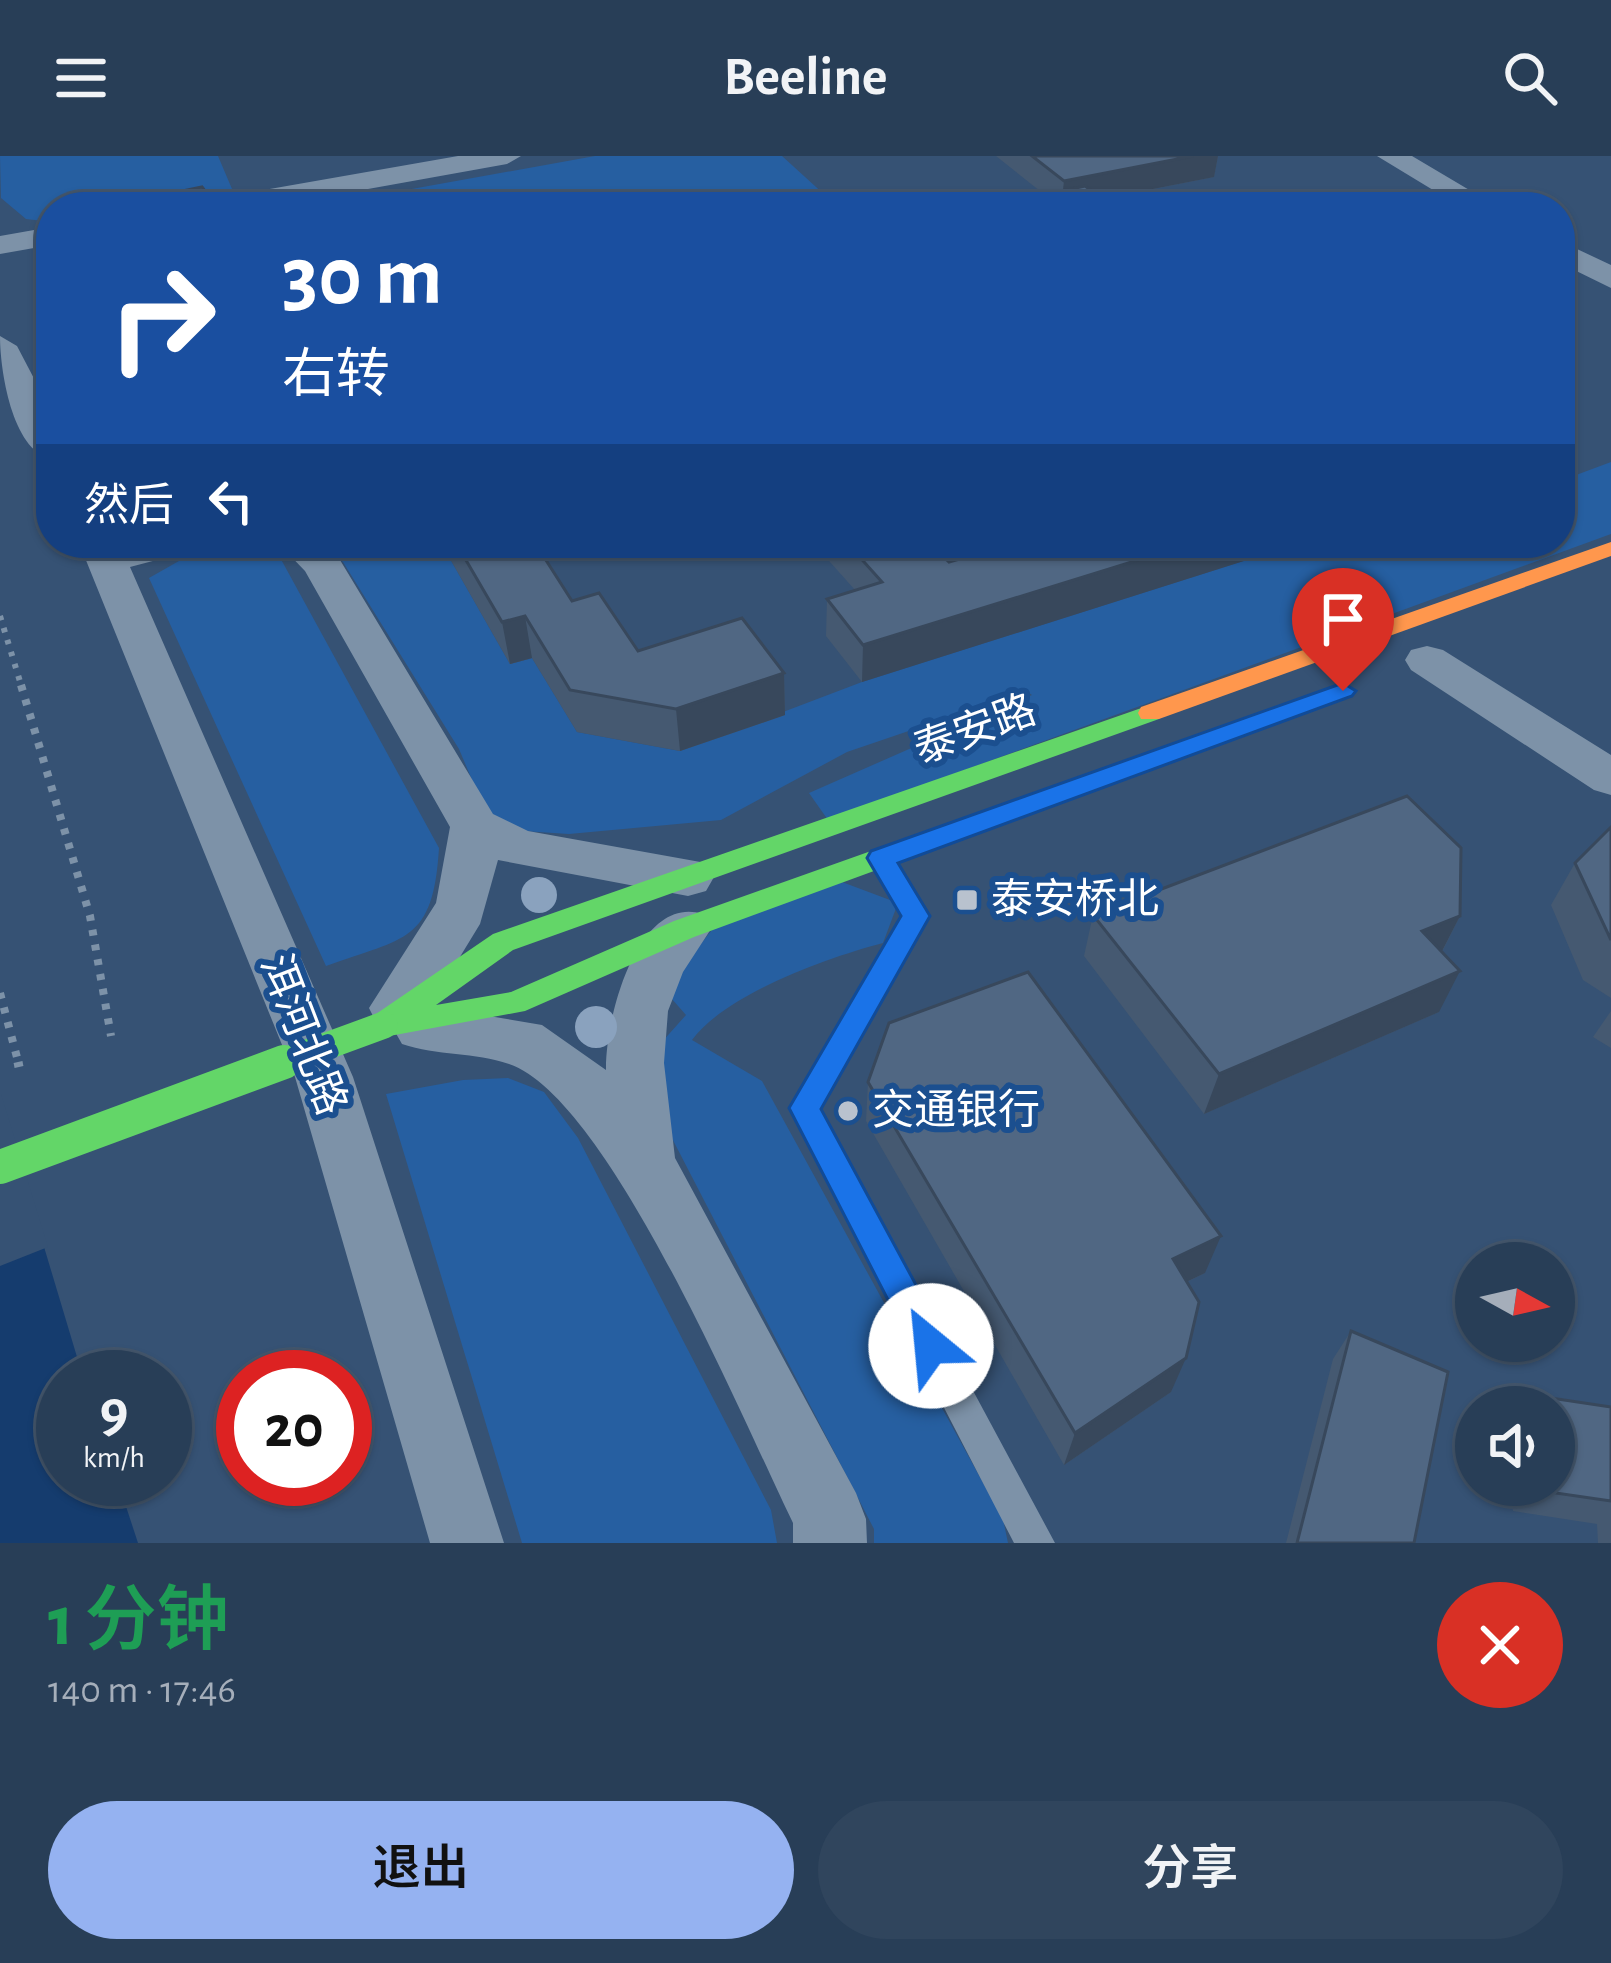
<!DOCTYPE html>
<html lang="zh">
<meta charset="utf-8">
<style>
:root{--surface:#283e57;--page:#30455d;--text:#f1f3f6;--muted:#a5aeba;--line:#44576d;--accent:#95b2f1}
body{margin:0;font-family:"Alegreya Sans","Noto Sans SC",sans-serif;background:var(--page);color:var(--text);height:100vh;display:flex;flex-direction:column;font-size:45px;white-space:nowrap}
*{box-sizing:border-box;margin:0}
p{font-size:39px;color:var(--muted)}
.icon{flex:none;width:66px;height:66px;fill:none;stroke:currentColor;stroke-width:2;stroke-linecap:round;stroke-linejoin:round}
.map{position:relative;height:1387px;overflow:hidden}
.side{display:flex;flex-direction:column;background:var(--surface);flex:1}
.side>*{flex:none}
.hud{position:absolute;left:36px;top:36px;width:1539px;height:366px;border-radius:48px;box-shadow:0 3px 9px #0004,0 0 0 3px var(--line);background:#1a4fa0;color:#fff;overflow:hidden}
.needle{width:78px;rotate:98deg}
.controls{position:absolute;left:1455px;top:1086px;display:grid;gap:24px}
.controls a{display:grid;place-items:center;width:120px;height:120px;border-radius:50%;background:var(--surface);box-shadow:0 3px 9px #0004,0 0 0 3px var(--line);font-size:60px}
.speed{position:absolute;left:36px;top:1194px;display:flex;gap:24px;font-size:60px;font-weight:700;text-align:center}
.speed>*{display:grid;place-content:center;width:156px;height:156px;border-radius:50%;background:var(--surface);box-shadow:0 3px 9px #0004,0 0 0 3px var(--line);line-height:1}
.speed small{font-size:30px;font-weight:400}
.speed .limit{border:18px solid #d22;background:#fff;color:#111}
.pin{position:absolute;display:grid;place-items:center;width:102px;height:102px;color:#fff;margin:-123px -51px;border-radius:50% 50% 50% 0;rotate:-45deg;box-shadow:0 0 12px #0007}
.pin .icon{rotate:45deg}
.me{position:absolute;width:132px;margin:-66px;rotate:332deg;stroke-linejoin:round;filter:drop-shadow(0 0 9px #0008)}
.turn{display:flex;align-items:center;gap:42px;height:252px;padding:0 48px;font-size:54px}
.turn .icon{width:156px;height:156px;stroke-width:2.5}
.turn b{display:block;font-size:84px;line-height:102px}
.then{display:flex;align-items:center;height:114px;padding:0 48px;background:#0003;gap:24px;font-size:45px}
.round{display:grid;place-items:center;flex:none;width:126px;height:126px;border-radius:63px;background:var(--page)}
.summary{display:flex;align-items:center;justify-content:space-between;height:204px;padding:0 48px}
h1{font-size:72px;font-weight:600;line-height:90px;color:#1e9e55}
.action{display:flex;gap:24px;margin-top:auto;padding:24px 48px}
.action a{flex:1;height:138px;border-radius:72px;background:var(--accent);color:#111;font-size:48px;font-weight:600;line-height:138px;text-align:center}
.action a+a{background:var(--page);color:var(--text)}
header{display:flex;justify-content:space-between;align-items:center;height:156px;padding:0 48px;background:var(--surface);font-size:54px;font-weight:600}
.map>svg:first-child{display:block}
.green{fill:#265fa1}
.water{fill:#153c6e}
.pier{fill:#365274}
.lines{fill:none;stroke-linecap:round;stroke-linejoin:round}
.path-far2{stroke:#7d92a8;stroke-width:6;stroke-dasharray:4.5 8;stroke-linecap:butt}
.path-far1{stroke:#7d92a8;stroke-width:8;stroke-dasharray:6 9;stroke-linecap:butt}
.path{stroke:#7d92a8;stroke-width:9;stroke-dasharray:8 12;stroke-linecap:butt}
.lane{fill:#7d92a8;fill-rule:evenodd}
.street{fill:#7d92a8;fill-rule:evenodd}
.fast{fill:#63d668;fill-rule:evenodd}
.slow{fill:#ff974d;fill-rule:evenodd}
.fast-bridge-far1{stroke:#63d668;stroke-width:27}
.fast-bridge{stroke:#63d668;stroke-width:34}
.tree{fill:#8aa2be}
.wall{fill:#455971}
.shaded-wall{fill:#38485c}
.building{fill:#506783;stroke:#38485c;stroke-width:3}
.route{fill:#1a73e8;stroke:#114b97;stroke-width:3}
.poi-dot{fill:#b9c2ce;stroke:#1b4f8f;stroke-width:4.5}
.labels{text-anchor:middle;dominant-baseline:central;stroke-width:12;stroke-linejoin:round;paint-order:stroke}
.street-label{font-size:42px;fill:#fff;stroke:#1b4f8f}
.poi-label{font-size:42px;fill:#fff;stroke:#1b4f8f;text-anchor:start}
</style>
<header><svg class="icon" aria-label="menu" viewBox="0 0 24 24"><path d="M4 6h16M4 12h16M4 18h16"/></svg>Beeline<svg class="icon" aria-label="search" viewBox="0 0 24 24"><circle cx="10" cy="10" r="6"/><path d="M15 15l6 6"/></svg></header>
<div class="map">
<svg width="1611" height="1387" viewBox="0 0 1611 1387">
<rect width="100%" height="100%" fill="#365274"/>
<path class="green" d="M0 0H218L235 40 179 51H51V66L26 63 1 42Z
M595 0H782L838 51H312Z
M1611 306V378L828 664 809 637 1032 539 1026 535 847 596 721 664 569 678 507 674 483 650 459 593 343 406 323 387H441L510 508 532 502 577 576 680 595 862 526 1300 387H1560V325Z
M230 389 277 396 439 692C433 787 406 781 326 810L149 422 186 401Z
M842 726 898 747 883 787C826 802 726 838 692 884L762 925 1003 1363 1008 1387H874V1373L661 961V887L686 859 664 834 715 770Z
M508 922 544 936 578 982 771 1354 777 1387H522L386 938 463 924Z"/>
<path class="water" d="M0 944 83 1221H63V1323H117L138 1387H0Z"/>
<path class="pier" d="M1 938 48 1091 0 1110V939Z"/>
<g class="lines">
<path class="path-far2" d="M0 460 22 532"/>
<path class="path-far1" d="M21 529 90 760 111 880
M0 837 19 909"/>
<path class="path" d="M18 906 19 911"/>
<path class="lane" d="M881 692 891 695 930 761 821 952 1055 1387H1014L789 952 902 761 867 702Z"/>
<path class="street" d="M458 0H521L507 8 268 51H203L218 42Z
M1377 0H1412L1498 51H1461Z
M51 71V89L0 98V80Z
M1560 85 1611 109V132L1560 107Z
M0 180 17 190 51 255V303C12 294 0 214 0 180Z
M79 387H193L187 396 130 411 353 921 504 1387H430L295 921Z
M278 387H323L337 399 493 658 528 675 706 707 714 721 706 735 688 740 498 704 480 768 430 850 542 869 606 914C605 864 637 737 703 758L711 773 683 816 668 855 664 907 675 1002 856 1337 866 1363 867 1387H793V1367C744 1267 609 942 509 908 475 896 437 900 402 888L394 874 377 868 369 852 436 747 450 671 305 415Z
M1427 490 1443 494 1611 599V639L1594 634 1411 514 1405 504 1411 494Z"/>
<path class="fast" d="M1150 549 1159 551 1162 557 1159 563 513 794 436 849 511 836 674 765 1096 615H1114L1118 621 1114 627 694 781 525 855 384 881 373 878 369 869 373 860 493 778Z"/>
<path class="slow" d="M1611 386V400L1159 563H1141L1138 557 1141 551Z"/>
<path class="fast-bridge-far1" d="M275 909 384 869"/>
<path class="fast-bridge" d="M0 1011 284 906"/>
</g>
<g class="tree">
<circle cx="539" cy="739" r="18"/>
<circle cx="596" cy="871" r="21"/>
</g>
<path class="wall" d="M996 0H1218L1214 21 1103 43 1045 39Z
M441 387H535L572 445 638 495 784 517 785 559 680 595 577 576 532 502 510 508Z
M813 387H930L862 526 826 480 827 443 855 434Z
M1611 671V842L1583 824 1551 749 1575 707Z
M1093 759 1460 760 1442 796 1439 856 1204 958 1084 800Z
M1611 855V892L1593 881Z
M868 926 1205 1117 1187 1126 1171 1236 1064 1309 866 965Z
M1351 1175 1414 1387H1286L1333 1203Z
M1518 1237 1611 1251V1387H1598L1597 1368 1513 1355 1509 1329H1554V1251H1506Z"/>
<path class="shaded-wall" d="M1193 0H1218L1214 21 1061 51 1064 25Z
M1193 387H1300L862 526 863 489Z
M525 460 532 502 510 508 502 466Z
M784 517 785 559 680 595 676 553Z
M1460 760 1439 801 1422 775Z
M1460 815 1439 856 1204 958 1219 918Z
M1221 1080 1205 1117 1159 1139 1173 1103Z
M1186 1202 1171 1236 1064 1309 1075 1277Z"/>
<path class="building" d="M1032 0H1193L1064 25Z
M1085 30 1115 51H988Z
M202 31 217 51H106Z
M51 63V87L41 65Z
M456 387H535L572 445 599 437 638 495 742 462 784 517 676 553 570 534 525 460 502 466Z
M847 387H930L949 406 1015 387H1193L863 489 827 443 882 426Z
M1407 640 1461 692 1460 760 1422 775 1460 815 1219 918 1093 759Z
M1611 671V784L1575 707Z
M1028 816 1221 1080 1173 1103 1199 1146 1186 1202 1075 1277 868 926 889 867Z
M1351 1175 1448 1216 1414 1387H1297Z
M1518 1237 1611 1251V1345L1535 1334V1329H1554V1251H1520Z"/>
<path class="route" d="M1343 527 1356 535 1352 540 898 707 930 760 821 953 949 1190 943 1202 931 1207 918 1202 789 952 901 760 867 702 871 695Z"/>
<g class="poi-dot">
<rect x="955" y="732" width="24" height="24" rx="6"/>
<circle cx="848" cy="955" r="12"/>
</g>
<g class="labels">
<g class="street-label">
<text transform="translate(975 574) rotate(-20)">泰安路</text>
<text transform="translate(303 879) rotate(69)">洱河北路</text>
</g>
<g class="poi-label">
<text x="991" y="744">泰安桥北</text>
<text x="872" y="955">交通银行</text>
</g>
</g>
</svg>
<div class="controls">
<a><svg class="needle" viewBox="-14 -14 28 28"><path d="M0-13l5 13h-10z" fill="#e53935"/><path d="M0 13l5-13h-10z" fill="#a5aeba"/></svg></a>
<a><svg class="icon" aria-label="sound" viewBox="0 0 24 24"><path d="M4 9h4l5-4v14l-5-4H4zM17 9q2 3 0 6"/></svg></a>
</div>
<div class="speed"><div>9<small>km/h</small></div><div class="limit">20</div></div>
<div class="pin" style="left:1343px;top:535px;background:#d93025"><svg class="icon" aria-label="arrive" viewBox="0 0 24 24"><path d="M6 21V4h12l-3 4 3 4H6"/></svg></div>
<svg class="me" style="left:931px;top:1190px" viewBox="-20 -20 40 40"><circle r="19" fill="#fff"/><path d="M0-13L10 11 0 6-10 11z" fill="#1a73e8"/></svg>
<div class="hud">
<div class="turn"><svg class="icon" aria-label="right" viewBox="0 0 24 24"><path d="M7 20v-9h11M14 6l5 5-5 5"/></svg><div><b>30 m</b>右转</div></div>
<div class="then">然后<svg class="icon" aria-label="left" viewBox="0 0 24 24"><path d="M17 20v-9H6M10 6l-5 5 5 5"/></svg></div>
</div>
</div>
<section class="side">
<div class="summary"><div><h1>1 分钟</h1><p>140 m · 17:46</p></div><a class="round" style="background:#d93025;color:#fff"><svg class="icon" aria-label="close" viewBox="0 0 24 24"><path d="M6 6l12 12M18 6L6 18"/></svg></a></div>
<div class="action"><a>退出</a><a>分享</a></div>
</section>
